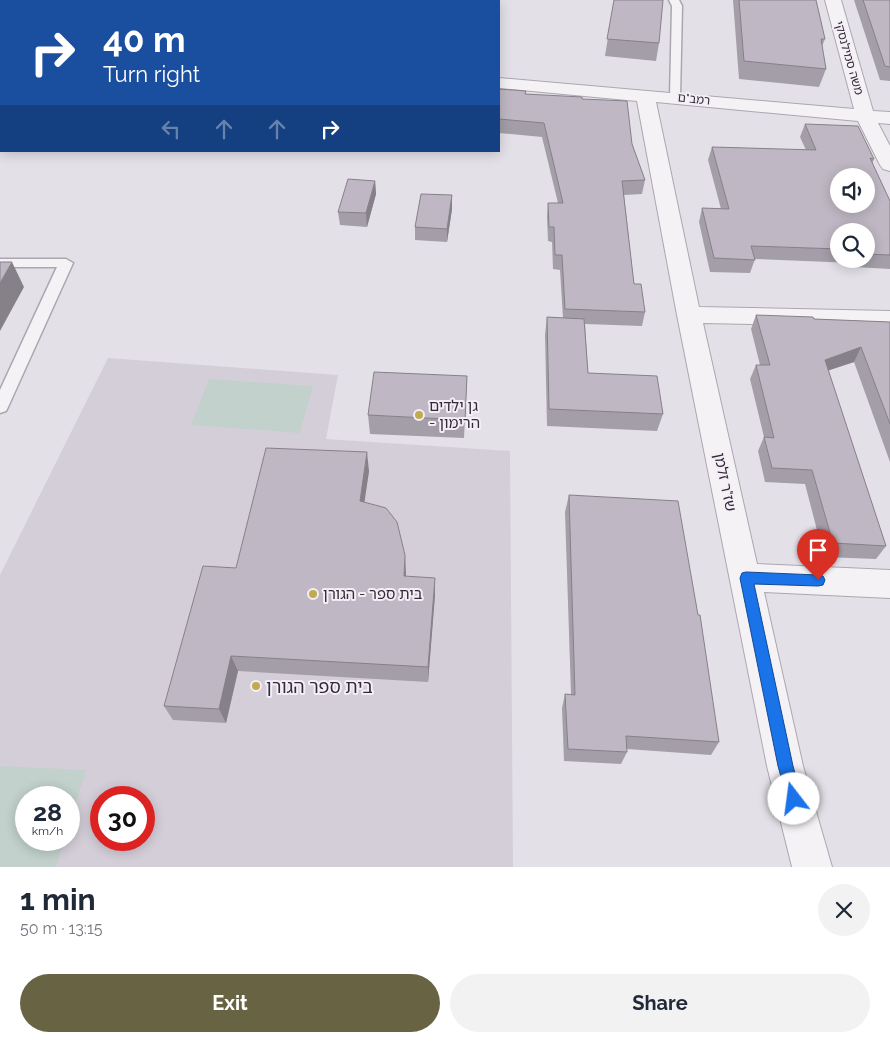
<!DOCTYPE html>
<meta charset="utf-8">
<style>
:root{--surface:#fff;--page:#f2f2f3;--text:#1f2937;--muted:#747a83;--accent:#676343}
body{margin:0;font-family:Raleway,"Noto Sans Hebrew",sans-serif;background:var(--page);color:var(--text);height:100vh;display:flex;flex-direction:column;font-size:19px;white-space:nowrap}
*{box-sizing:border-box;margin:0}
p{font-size:16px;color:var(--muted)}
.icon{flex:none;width:28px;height:28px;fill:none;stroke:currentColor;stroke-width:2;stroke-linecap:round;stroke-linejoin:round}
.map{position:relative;height:867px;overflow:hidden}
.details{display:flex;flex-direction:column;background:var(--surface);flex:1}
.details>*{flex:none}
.hud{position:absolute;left:0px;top:0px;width:500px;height:152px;box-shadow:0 2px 12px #0003;background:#1a4fa0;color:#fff;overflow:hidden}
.tools{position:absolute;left:830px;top:168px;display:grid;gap:10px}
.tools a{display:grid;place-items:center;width:45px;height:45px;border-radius:50%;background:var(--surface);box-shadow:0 2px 12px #0003;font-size:25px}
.speed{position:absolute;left:15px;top:786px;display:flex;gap:10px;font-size:25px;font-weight:700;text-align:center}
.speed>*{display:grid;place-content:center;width:65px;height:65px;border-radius:50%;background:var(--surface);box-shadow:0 2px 12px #0003;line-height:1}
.speed small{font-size:12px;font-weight:400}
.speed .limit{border:8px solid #d22;background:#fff;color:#111}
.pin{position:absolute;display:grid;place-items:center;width:42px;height:42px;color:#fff;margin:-51px -21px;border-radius:50% 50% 50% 0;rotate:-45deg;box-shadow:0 0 5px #0007}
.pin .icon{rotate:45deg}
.me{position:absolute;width:55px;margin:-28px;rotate:345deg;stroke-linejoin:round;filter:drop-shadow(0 0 4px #0008)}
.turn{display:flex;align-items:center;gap:18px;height:105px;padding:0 20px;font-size:22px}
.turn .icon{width:65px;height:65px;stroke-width:2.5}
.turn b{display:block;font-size:35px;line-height:42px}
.lanes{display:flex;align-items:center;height:48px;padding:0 20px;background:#0003;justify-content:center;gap:25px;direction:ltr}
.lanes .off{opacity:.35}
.round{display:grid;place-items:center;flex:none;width:52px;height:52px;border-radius:26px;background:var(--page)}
.headline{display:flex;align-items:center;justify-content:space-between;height:85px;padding:0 20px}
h1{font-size:30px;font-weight:700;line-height:38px}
.primary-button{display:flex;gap:10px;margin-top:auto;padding:10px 20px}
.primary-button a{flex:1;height:58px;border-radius:30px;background:var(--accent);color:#fff;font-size:20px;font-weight:700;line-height:58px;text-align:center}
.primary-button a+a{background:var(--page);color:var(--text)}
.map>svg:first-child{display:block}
.built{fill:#d4ced9;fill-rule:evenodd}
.green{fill:#c2d1cc}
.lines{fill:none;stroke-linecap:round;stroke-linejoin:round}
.service-casing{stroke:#aca6b1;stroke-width:3}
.minor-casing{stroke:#aca6b1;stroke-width:2}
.service{fill:#f5f2f6;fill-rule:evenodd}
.minor{fill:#f5f2f6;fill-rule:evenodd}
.wall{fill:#a49ea9;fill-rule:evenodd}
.shaded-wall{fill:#868189}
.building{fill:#bfb8c4;stroke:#868189;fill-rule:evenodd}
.route{fill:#1a73e8;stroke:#114b97}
.poi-dot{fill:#c0aa52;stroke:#f3eff5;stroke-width:2}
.labels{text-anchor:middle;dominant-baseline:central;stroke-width:4;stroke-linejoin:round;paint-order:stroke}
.far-street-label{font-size:12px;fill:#352a3d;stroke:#f3eff5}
.poi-label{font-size:15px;fill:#352a3d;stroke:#f3eff5;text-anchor:start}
.street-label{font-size:15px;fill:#352a3d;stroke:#f3eff5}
.near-poi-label{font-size:18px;fill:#352a3d;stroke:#f3eff5;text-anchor:start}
</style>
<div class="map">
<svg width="890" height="867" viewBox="0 0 890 867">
<rect width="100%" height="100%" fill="#e4e0e8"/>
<path class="built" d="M108 358 338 375 326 439 510 451 513 867H0V575ZM26 798H69V840H26ZM101 798H144V840H101Z"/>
<path class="green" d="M209 379 313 386 300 433 191 425Z
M0 766 86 770 69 825V798H26V840H64L56 867H0Z"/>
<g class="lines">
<g class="service-casing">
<path id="service" d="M669 0H679L682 6 680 97 675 100 670 97 672 6Z
M0 259H66L73 263 8 407 6 411 0 413V390L57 267H0Z"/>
</g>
<g class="minor-casing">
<path id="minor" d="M825 0H841L873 111 890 112V124L878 123 890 146V171L883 169 880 165 858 121 656 102 699 307 890 311V327L703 323 757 564 890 570V598L764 592 803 766 832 867H792L767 766 677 315 637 101 499 88V78L854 109Z"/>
</g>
<use href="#service" class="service"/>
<use href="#minor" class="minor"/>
</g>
<path class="wall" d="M614 0 659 43 656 61 605 56Z
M733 0H816L825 39 822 46 826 69 819 87 739 79Z
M854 0H890V81L880 80Z
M0 43H1V91H0Z
M499 89 525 94 582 99 632 144 645 180 642 194 624 195 634 284 645 312 642 326 585 324 588 373 663 414 657 431 547 426 545 335 547 317 563 318 560 270 553 269 552 242 548 241 547 217 548 203H558L542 137 499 133Z
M805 124 874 159 872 164 890 201V269L854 267 853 263 755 259 750 273 710 272 699 222 702 208 721 209 708 160 712 147 806 150 800 137ZM839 231H866V259H839Z
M375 181 376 194 367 227 340 225 338 212Z
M452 195V209L447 242 415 240V227Z
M756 315 814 319 890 322V462L854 362 828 370 886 546 876 559 824 557 805 484 765 482 758 451 764 437 750 379 756 365H760L751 329Z
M467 376 464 438 370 434 368 415Z
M369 471 364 502 406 572V577L435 595 428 682 238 671 226 723 173 720 164 706Z
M569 495 719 742 711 755 627 749V752L621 764 564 761 562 708 565 694H571L565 512Z"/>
<path class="shaded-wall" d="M0 0H7L6 1H1V6L0 7Z
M129 0H135L136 1H128Z
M375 181 376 194 367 227 366 213Z
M452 195V209L447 242V229Z
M12 262 24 287 0 331V283Z
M861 347 854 362 818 374 825 360Z
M367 452 369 471 362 519 360 501Z
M405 555 406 572 405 593 404 576Z
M435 578V595L428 682V667Z
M231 656 238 671 226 723 219 709Z"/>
<path class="building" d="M64 0H129L128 1H63Z
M614 0H663L659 43 607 39Z
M739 0H816L825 39H821L826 69 744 61Z
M863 0H890V67L885 66Z
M0 43H1V73H0Z
M499 89 526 91 525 94 582 97V99L627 101 632 144 645 180 622 181 634 284H641L645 312 565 309 562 255H555L554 227H549L548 203H563L544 123 499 119Z
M805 124 858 126 874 159 870 158 890 201V255L866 254V231H839V249L751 246 755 260 714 258 702 208 729 209 712 147 816 150ZM839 176H866V204H839Z
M348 179 375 181 366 213 338 212Z
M421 194 452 195 447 229 415 227Z
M0 262H12L0 283Z
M756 315 813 317 814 319 890 322V424L861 347 825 360 886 546 833 543 812 470 772 468 764 437 774 438 756 365H770Z
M547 317 584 319 588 373 657 376 663 414 549 409Z
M374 372 467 376 465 420 368 415Z
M266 448 367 452 360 501 386 508 397 522 405 555 404 576 435 578 428 667 231 656 219 709 164 706 203 566 236 568Z
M569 495 678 501 698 615H700L719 742 626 736 627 752 568 749 565 694 575 695Z"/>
<path class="route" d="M746 572 818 575 823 576 825 580 823 585 818 586 754 584 793 766 802 799 800 805 794 807 789 805 778 766 740 578 742 573Z"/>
<g class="poi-dot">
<circle cx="419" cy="415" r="5"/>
<circle cx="313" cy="594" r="5"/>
<circle cx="256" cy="686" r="5"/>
</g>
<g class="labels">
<g class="far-street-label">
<text transform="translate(849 58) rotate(74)">משה סמילנסקי</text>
<text transform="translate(694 99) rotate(6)">רמב"ם</text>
</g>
<g class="poi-label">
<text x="429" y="406">גן ילדים<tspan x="429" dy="17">- הרימון</tspan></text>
<text x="323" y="594">בית ספר - הגורן</text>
</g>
<g class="street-label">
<text transform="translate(725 482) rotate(78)">שז"ר זלמן</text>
</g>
<g class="near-poi-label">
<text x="266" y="686">בית ספר הגורן</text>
</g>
</g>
</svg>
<div class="tools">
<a><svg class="icon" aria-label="sound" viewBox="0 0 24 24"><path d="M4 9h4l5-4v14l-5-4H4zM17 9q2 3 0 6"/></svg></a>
<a><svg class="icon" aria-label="search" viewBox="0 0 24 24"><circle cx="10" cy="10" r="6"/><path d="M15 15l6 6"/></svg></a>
</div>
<div class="speed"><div>28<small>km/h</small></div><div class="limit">30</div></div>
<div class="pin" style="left:818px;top:580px;background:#d93025"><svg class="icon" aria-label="arrive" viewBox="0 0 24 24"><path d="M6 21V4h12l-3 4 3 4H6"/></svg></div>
<svg class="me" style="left:794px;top:799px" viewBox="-20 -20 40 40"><circle r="19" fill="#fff"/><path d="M0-13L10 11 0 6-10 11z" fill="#1a73e8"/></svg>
<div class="hud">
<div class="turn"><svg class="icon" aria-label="right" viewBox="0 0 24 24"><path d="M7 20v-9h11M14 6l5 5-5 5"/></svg><div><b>40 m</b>Turn right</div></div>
<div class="lanes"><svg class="icon off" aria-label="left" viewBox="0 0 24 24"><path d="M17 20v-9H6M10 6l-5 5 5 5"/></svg><svg class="icon off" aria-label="ahead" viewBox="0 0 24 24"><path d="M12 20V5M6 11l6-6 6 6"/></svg><svg class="icon off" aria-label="ahead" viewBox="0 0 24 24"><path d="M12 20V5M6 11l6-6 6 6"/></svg><svg class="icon" aria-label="right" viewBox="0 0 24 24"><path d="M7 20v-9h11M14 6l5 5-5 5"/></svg></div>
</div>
</div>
<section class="details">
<div class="headline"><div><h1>1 min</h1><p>50 m · 13:15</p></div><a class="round"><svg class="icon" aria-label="close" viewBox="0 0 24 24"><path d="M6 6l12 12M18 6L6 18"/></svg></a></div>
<div class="primary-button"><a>Exit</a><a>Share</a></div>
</section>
